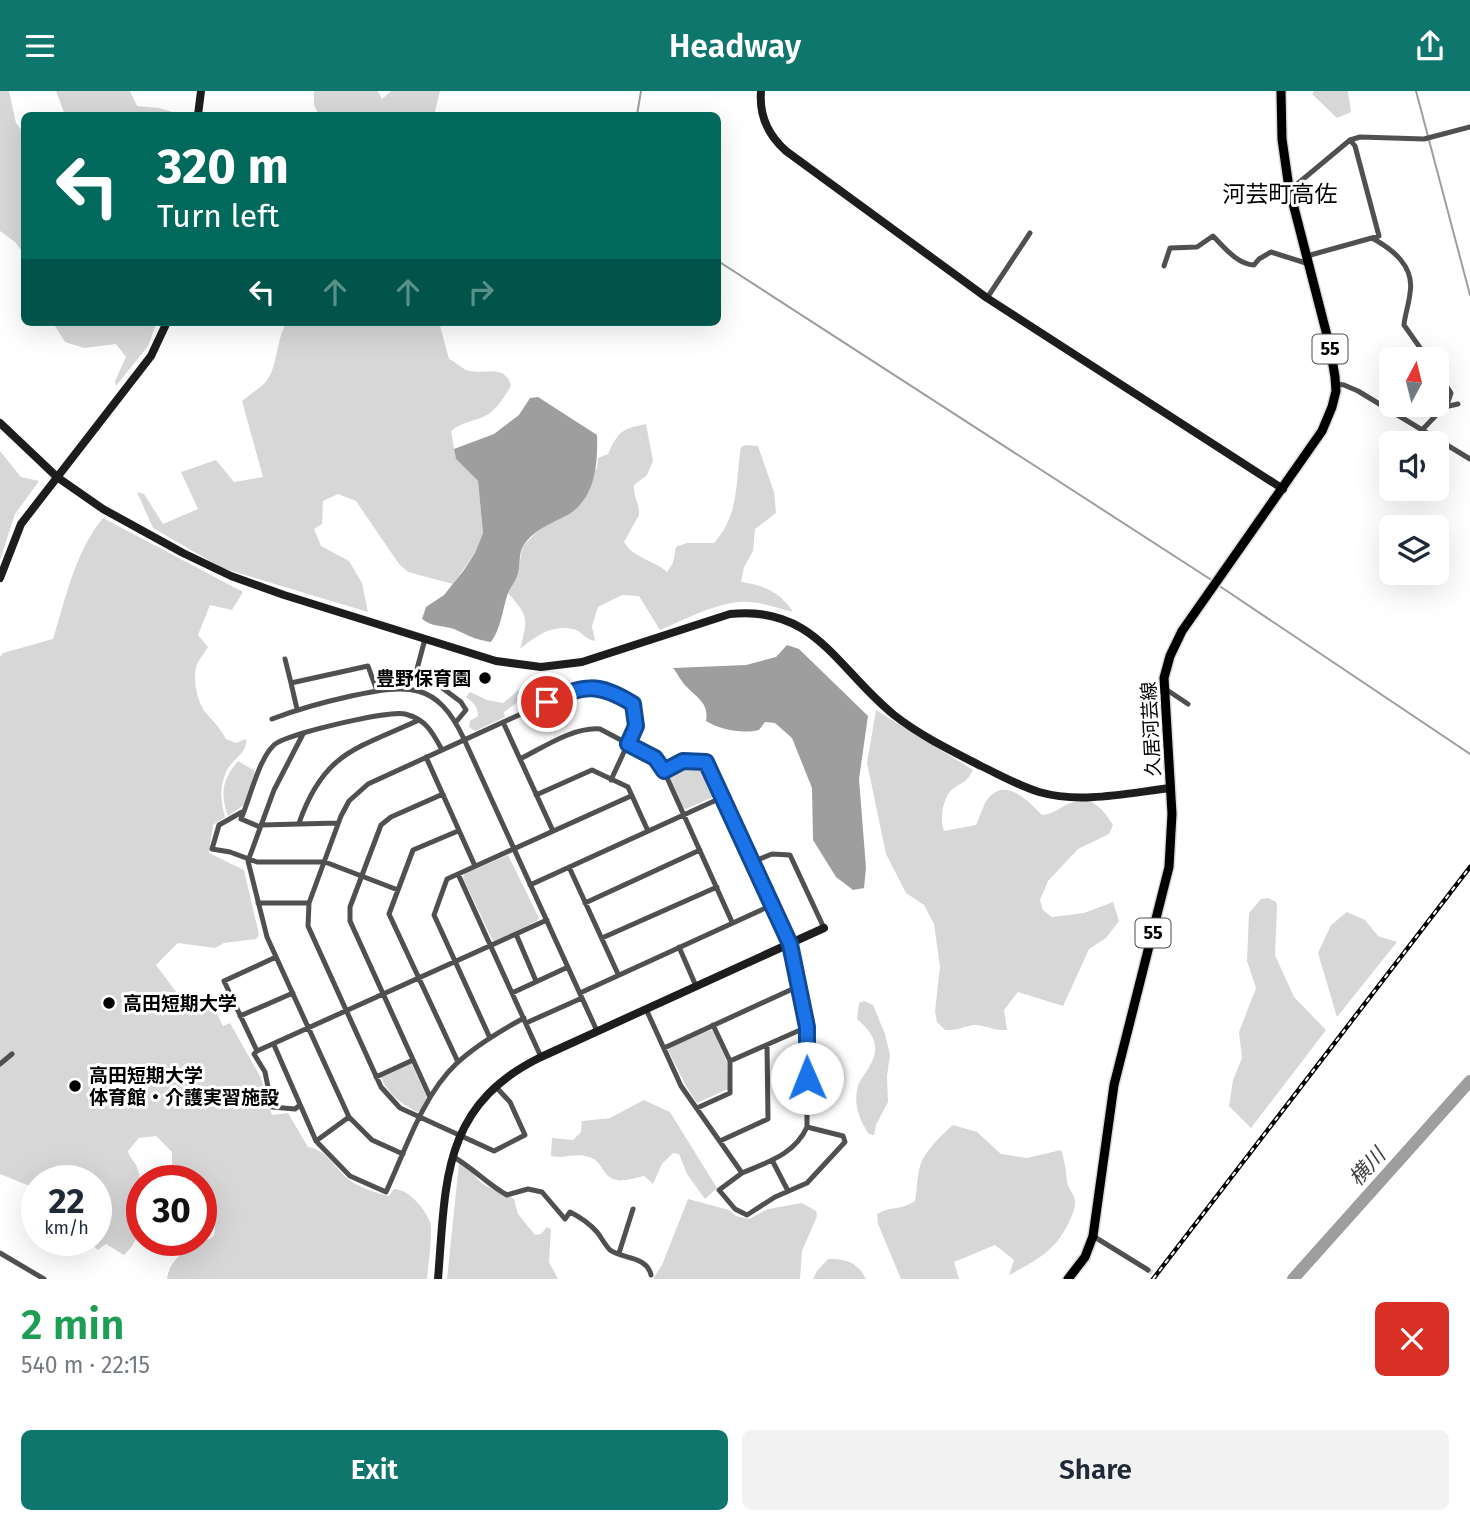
<!DOCTYPE html>
<meta charset="utf-8">
<style>
:root{--surface:#fff;--page:#f2f2f3;--text:#1f2937;--muted:#747a83;--accent:#0f766e}
body{margin:0;font-family:"Fira Sans","Noto Sans JP",sans-serif;background:var(--page);color:var(--text);height:100vh;display:flex;flex-direction:column;font-size:26px;white-space:nowrap}
*{box-sizing:border-box;margin:0}
p{font-size:23px;color:var(--muted)}
.icon{flex:none;width:38px;height:38px;fill:none;stroke:currentColor;stroke-width:2;stroke-linecap:round;stroke-linejoin:round}
.map{position:relative;height:1188px;overflow:hidden}
.sheet{display:flex;flex-direction:column;background:var(--surface);flex:1}
.sheet>*{flex:none}
.hud{position:absolute;left:21px;top:21px;width:700px;height:214px;border-radius:10px;box-shadow:0 7px 28px #0002;background:#00695c;color:#fff;overflow:hidden}
.needle{width:46px;rotate:7deg}
.fabs{position:absolute;left:1379px;top:256px;display:grid;gap:14px}
.fabs a{display:grid;place-items:center;width:70px;height:70px;border-radius:10px;background:var(--surface);box-shadow:0 7px 28px #0002;font-size:35px}
.speed{position:absolute;left:21px;top:1074px;display:flex;gap:14px;font-size:35px;font-weight:700;text-align:center}
.speed>*{display:grid;place-content:center;width:91px;height:91px;border-radius:50%;background:var(--surface);box-shadow:0 7px 28px #0002;line-height:1}
.speed small{font-size:18px;font-weight:400}
.speed .limit{border:10px solid #d22;background:#fff;color:#111}
.pin{position:absolute;display:grid;place-items:center;width:60px;height:60px;color:#fff;margin:-30px;border:4px solid #fff;border-radius:50%;box-shadow:0 2px 7px #0007}
.me{position:absolute;width:77px;margin:-38px;rotate:359deg;stroke-linejoin:round;filter:drop-shadow(0 0 5px #0008)}
.turn{display:flex;align-items:center;gap:24px;height:147px;padding:0 21px;font-size:32px}
.turn .icon{width:91px;height:91px;stroke-width:2.5}
.turn b{display:block;font-size:49px;line-height:60px}
.lanes{display:flex;align-items:center;height:66px;padding:0 21px;background:#0003;justify-content:center;gap:35px;direction:ltr}
.lanes .off{opacity:.35}
.round{display:grid;place-items:center;flex:none;width:74px;height:74px;border-radius:10px;background:var(--page)}
.overview{display:flex;align-items:center;justify-content:space-between;height:119px;padding:0 21px}
h1{font-size:42px;font-weight:600;line-height:52px;color:#1e9e55}
.cta{display:flex;gap:14px;margin-top:auto;padding:14px 21px}
.cta a{flex:1;height:80px;border-radius:10px;background:var(--accent);color:#fff;font-size:28px;font-weight:600;line-height:80px;text-align:center}
.cta a+a{background:var(--page);color:var(--text)}
header{display:flex;justify-content:space-between;align-items:center;height:91px;padding:0 21px;background:var(--accent);color:#fff;font-size:32px;font-weight:600}
.map>svg:first-child{display:block}
.green{fill:#d7d7d7}
.water{fill:#9e9e9e}
.lines{fill:none;stroke-linecap:round;stroke-linejoin:round}
.stream{stroke:#9e9e9e;stroke-width:2}
.river{stroke:#9e9e9e;stroke-width:12}
.street-tunnel{stroke:#d9d9d9;stroke-width:5;stroke-dasharray:5 2.5;stroke-linecap:butt}
.primary-casing{stroke:#dbdbdb;stroke-width:12}
.street{stroke:#505050;stroke-width:5}
.secondary{stroke:#1d1d1d;stroke-width:8}
.primary{stroke:#000;stroke-width:9}
.rail-casing{stroke:#000;stroke-width:4.5}
.rail{stroke:#fff;stroke-width:2;stroke-dasharray:5;stroke-linecap:butt}
.route-casing{stroke:#114b97;stroke-width:18}
.route{stroke:#1a73e8;stroke-width:12}
.poi-dot{fill:#000;stroke:#fff;stroke-width:2.5}
.labels{text-anchor:middle;dominant-baseline:central;stroke-width:6;stroke-linejoin:round;paint-order:stroke}
.shield{fill:#fff;stroke:#4c4c4c;stroke-width:2}
.shield-label{font-size:18px;font-weight:bold;fill:#000}
.poi-label{font-size:19px;font-weight:bold;fill:#000;stroke:#fff;text-anchor:start}
.street-label{font-size:19px;fill:#000;stroke:#fff}
.water-label{font-size:21px;font-style:italic;fill:#3f3f3f;stroke:#fff}
.quarter-label{font-size:23px;fill:#000;stroke:#fff}
</style>
<header><svg class="icon" aria-label="menu" viewBox="0 0 24 24"><path d="M4 6h16M4 12h16M4 18h16"/></svg>Headway<svg class="icon" aria-label="share" viewBox="0 0 24 24"><path d="M12 15V3M7 8l5-5 5 5M5 13v7h14v-7"/></svg></header>
<div class="map">
<svg width="1470" height="1188" viewBox="0 0 1470 1188">
<rect width="100%" height="100%" fill="#fff"/>
<path class="green" d="M0 0H9L16 32 24 42V163L15 151 0 140Z
M56 0H130L137 15 159 17 183 24H65Z
M314 0H378L382 8 391 0H440L434 24H319L314 14Z
M1314 0H1348L1351 21 1337 27 1312 3Z
M57 231H157L148 255 116 295 115 290 126 266 116 253 84 257 65 251 55 235Z
M287 231H439L449 268C456 271 463 279 470 280 485 283 506 273 511 295 504 306 496 321 483 326 471 331 462 331 451 340L456 368 478 390 483 442 475 462 453 493 408 481 399 473 356 410 338 403 323 410 322 433 314 438 321 455 349 470 362 492 368 521 222 477 153 437 137 401 144 403 163 433 198 418 181 381 216 369 234 391 263 386 242 310C249 304 257 299 264 293 279 277 275 249 287 231Z
M646 333 653 370 647 384 634 394C633 406 640 413 639 424L624 451C633 467 654 469 667 481L673 472 676 456 687 452H714C740 423 735 391 741 356L746 354 758 355 774 401 776 422 755 438 753 460 744 476 741 491C764 494 780 501 793 521 779 518 764 512 750 511 720 509 687 528 660 539L639 505 622 504 598 516 592 535 595 550C586 549 583 542 576 539 553 532 536 545 520 558 528 527 529 526 508 502L518 485 522 456 544 434 565 426 597 377 598 367 608 363C619 340 621 338 646 333Z
M0 360 21 386 39 390 15 423 0 469Z
M103 427 243 501 232 519 210 514 198 544 208 556C204 563 198 569 196 576 193 589 197 610 205 621 213 630 220 637 226 648L236 652 246 648C248 662 231 669 226 681 219 697 221 711 225 726L213 734 209 762 244 779 259 844 256 848 224 852 215 857 178 852 156 874 180 906H209L223 935 230 932 261 987 272 1024 288 1022 308 1056C327 1059 333 1075 347 1087 357 1096 376 1102 389 1105L394 1098C409 1098 425 1118 430 1131 433 1140 428 1176 427 1188H167C170 1164 193 1155 213 1146 218 1134 213 1122 208 1111L201 1112V1090H172V1061L156 1045 139 1047 128 1060C129 1066 133 1068 136 1074 147 1101 147 1144 124 1164L106 1153 98 1159 89 1150H96V1090H37V1098L0 1083V566L3 562 53 548C66 506 75 461 103 427Z
M520 598 526 605 504 621 505 626 475 640 469 636 470 630 478 625C478 615 473 612 466 606L470 601 487 609 503 612Z
M876 619 973 679C965 696 957 691 949 702 942 712 940 729 944 740L976 734C980 726 984 710 991 704 1009 688 1030 712 1042 724 1056 723 1060 715 1073 711 1093 705 1103 718 1113 734L1109 743 1078 758 1048 790 1040 809 1043 819 1052 826 1084 822 1113 811 1119 830 1106 847 1089 858 1063 915 1018 901 1004 919 1007 939C995 940 983 933 973 934 963 936 956 940 945 939L937 931 935 920 940 876 934 833 924 814 906 802 886 763 867 672Z
M238 670 255 680 244 714 228 725C220 702 222 689 238 670Z
M684 673H704L717 700 715 705 686 718 683 717 668 683Z
M508 764 539 827 537 830 495 850 492 848 463 787 464 783Z
M1268 807 1276 811 1277 815 1275 864 1294 906 1326 939 1251 1037 1229 1015 1233 989 1242 967 1239 941 1256 897 1247 870 1249 822 1261 808Z
M1347 821 1365 829 1378 845 1397 851 1337 926 1318 862 1331 834Z
M864 910 873 914 885 943 890 964 887 985 888 1011 876 1034 874 1044 869 1043C859 1029 853 1012 858 995 860 988 866 982 869 976 882 956 873 942 857 928L859 912Z
M710 939 713 940 727 971 728 998 697 1012 686 995 668 959 670 956Z
M411 972 427 1006 421 1019 417 1021C401 1012 388 1004 381 986Z
M644 1009 670 1021 717 1097 705 1108 687 1083 679 1063 673 1062 662 1073 653 1093 644 1085C630 1088 613 1095 604 1080 599 1073 598 1069 589 1066 577 1061 563 1068 551 1065L552 1047 573 1049 581 1041 582 1030 610 1027Z
M953 1034 977 1041 1001 1063 1027 1067 1061 1059C1065 1071 1066 1079 1067 1091 1068 1098 1075 1103 1075 1111 1075 1118 1072 1125 1069 1131 1056 1160 1035 1170 1009 1184L1014 1169 995 1154 954 1171 959 1188H901L878 1133 877 1123C890 1115 903 1119 915 1110 917 1099 917 1086 920 1075 925 1059 941 1045 953 1034Z
M459 1072 469 1075C482 1101 495 1095 514 1108L518 1123 535 1144 541 1143 547 1136 551 1138 549 1171 558 1188H447Z
M688 1108 729 1119 736 1125 749 1128 768 1118 802 1112 816 1120 817 1125 802 1160 800 1188H653L662 1174Z
M828 1168C847 1168 857 1171 866 1188H813L817 1180Z"/>
<path class="water" d="M538 306 597 344C598 375 595 412 562 427 547 434 533 440 523 455 518 463 521 477 517 486 514 493 509 498 507 505 502 521 501 537 491 551 473 548 470 545 454 538 442 534 432 536 422 528L426 516 444 504 464 479 475 462 483 442 478 390 456 368 454 358 494 343 519 324 530 307Z
M787 554 799 558 868 625 859 688 866 777 864 797 853 799 836 786 813 749 812 697 792 647 775 632 765 631 759 639C742 643 721 639 706 630 709 612 698 608 687 596 681 591 678 583 673 577L746 574 776 566Z"/>
<g class="lines">
<path class="stream" d="M1416 0 1470 204
M637 24 641 0
M718 170 1213 490
M1218 494 1470 663"/>
<path class="river" d="M1293 1188 1470 990"/>
<path class="street-tunnel" d="M1148 1179 1160 1188"/>
<g class="primary-casing">
<path id="primary" d="M1068 1188 1085 1166 1093 1145 1114 994 1169 776 1172 723 1164 587 1170 565 1182 540 1322 340 1332 316 1336 300 1335 286 1330 256 1289 97 1282 48 1281 0"/>
</g>
<path class="street" d="M1289 97 1296 94 1350 49 1360 46 1424 48 1470 36
M1372 147C1392 158 1415 175 1410 202 1409 213 1405 223 1404 234L1428 268
M1307 165 1379 145 1355 55 1350 49
M1164 175 1170 157 1197 156 1213 145C1224 156 1237 173 1254 174L1259 168 1271 161 1309 173
M987 207 1030 142
M1437 280 1451 302 1447 314
M1336 293 1344 294 1358 300 1470 368
M1422 339 1444 316 1458 313
M425 548 417 578 461 611 466 619 456 631
M285 568 291 592
M1164 597 1188 613
M297 618 291 592 368 575 377 600
M272 628C298 618 324 611 351 605 408 593 437 590 464 648L597 940
M503 631 553 740
M303 643 274 699 248 770 267 846 349 1026 372 1049 403 1063
M426 666 475 775
M520 668C544 656 573 636 600 638L655 667 664 680 732 831
M536 704 592 679 628 696 648 740
M242 721 219 734 212 758 230 761 257 771H325L398 799
M299 732C324 661 356 658 419 629
M261 734 338 732
M260 736 241 728C250 708 258 669 274 654 286 643 389 619 405 623 426 628 433 642 442 659
M752 771 772 763 790 764 824 837
M569 776 618 883
M458 783 541 966
M530 794 723 706
M258 812H309
M585 812 700 759
M516 843 536 890
M602 847 717 796
M679 856 696 895
M276 866 224 890 257 960 254 963 265 981 272 1016 295 1018 300 1014
M512 902 568 876
M580 902 772 814
M646 918 681 995 742 1082 719 1099 735 1118 747 1124 775 1106 807 1092 845 1051 843 1045 807 1036V936L790 853 706 671 683 670 664 680
M240 925 293 902
M526 932 582 907
M490 947 434 824 447 788 631 705
M274 954 316 1050 350 1085 386 1101C405 1060 423 1004 456 973 476 954 500 940 524 927
M664 957 799 895
M257 960 547 829
M730 970 807 936
M458 971 389 823 413 759 458 740
M0 973 12 963
M376 986 413 969
M495 995 510 1011 525 1044 494 1060 400 1017 381 996 308 835 309 812 341 725 349 710 368 693 569 601C593 592 612 600 633 613L636 635 611 689
M430 1006 350 830V816L381 734 391 726 443 703
M697 1017 730 1002V970L713 934
M316 1050 349 1026
M720 1050 768 1028 767 954
M452 1065C472 1076 487 1093 507 1104L528 1098 542 1101 565 1128 570 1121C580 1126 589 1132 597 1141 601 1146 605 1154 610 1159 622 1168 647 1165 651 1184
M772 1069 788 1100
M742 1082C768 1071 795 1063 807 1036
M1093 1145 1148 1179
M0 1162 44 1188
M619 1162 633 1118"/>
<path class="secondary" d="M761 0C759 24 768 44 786 60L987 207 1283 398
M198 24 201 0
M0 332 57 386 103 418 183 462 231 485 284 504 496 570 541 576 582 571 730 523C815 514 837 578 894 624 921 645 950 659 981 675 1000 684 1019 695 1039 701 1081 713 1128 702 1171 697
M0 487 21 433 151 265 167 231
M438 1188C446 1091 441 1015 541 966L824 837"/>
<use href="#primary" class="primary"/>
<g class="rail-casing">
<path id="rail" d="M1153 1188 1470 776"/>
</g>
<use href="#rail" class="rail"/>
</g>
<g class="lines">
<g class="route-casing">
<path id="route" d="M547 611C584 594 597 591 633 613L636 635 628 653 655 667 664 680 683 670 706 671 790 853 807 936V987"/>
</g>
<use href="#route" class="route"/>
</g>
<g class="poi-dot">
<circle cx="485" cy="587" r="7"/>
<circle cx="109" cy="912" r="7"/>
<circle cx="75" cy="995" r="7"/>
</g>
<g class="labels">
<g class="shield">
<rect x="1312.5" y="243.5" width="35" height="29" rx="5"/>
<rect x="1135.5" y="827.5" width="35" height="29" rx="5"/>
</g>
<g class="shield-label">
<text x="1330" y="258">55</text>
<text x="1153" y="842">55</text>
</g>
<g class="poi-label">
<text x="471" y="587" text-anchor="end">豊野保育園</text>
<text x="123" y="912">高田短期大学</text>
<text x="89" y="984">高田短期大学<tspan x="89" dy="22">体育館・介護実習施設</tspan></text>
</g>
<g class="street-label">
<text transform="translate(1151 638) rotate(-93)">久居河芸線</text>
</g>
<g class="water-label">
<text transform="translate(1367 1076) rotate(-48)">横川</text>
</g>
<g class="quarter-label">
<text x="1280" y="103">河芸町高佐</text>
</g>
</g>
</svg>
<div class="fabs">
<a><svg class="needle" viewBox="-14 -14 28 28"><path d="M0-13l5 13h-10z" fill="#e53935"/><path d="M0 13l5-13h-10z" fill="#747a83"/></svg></a>
<a><svg class="icon" aria-label="sound" viewBox="0 0 24 24"><path d="M4 9h4l5-4v14l-5-4H4zM17 9q2 3 0 6"/></svg></a>
<a><svg class="icon" aria-label="layers" viewBox="0 0 24 24"><path d="M12 4l9 5-9 5-9-5zM3 14l9 5 9-5"/></svg></a>
</div>
<div class="speed"><div>22<small>km/h</small></div><div class="limit">30</div></div>
<div class="pin" style="left:547px;top:611px;background:#d93025"><svg class="icon" aria-label="arrive" viewBox="0 0 24 24"><path d="M6 21V4h12l-3 4 3 4H6"/></svg></div>
<svg class="me" style="left:807px;top:987px" viewBox="-20 -20 40 40"><circle r="19" fill="#fff"/><path d="M0-13L10 11 0 6-10 11z" fill="#1a73e8"/></svg>
<div class="hud">
<div class="turn"><svg class="icon" aria-label="left" viewBox="0 0 24 24"><path d="M17 20v-9H6M10 6l-5 5 5 5"/></svg><div><b>320 m</b>Turn left</div></div>
<div class="lanes"><svg class="icon" aria-label="left" viewBox="0 0 24 24"><path d="M17 20v-9H6M10 6l-5 5 5 5"/></svg><svg class="icon off" aria-label="ahead" viewBox="0 0 24 24"><path d="M12 20V5M6 11l6-6 6 6"/></svg><svg class="icon off" aria-label="ahead" viewBox="0 0 24 24"><path d="M12 20V5M6 11l6-6 6 6"/></svg><svg class="icon off" aria-label="right" viewBox="0 0 24 24"><path d="M7 20v-9h11M14 6l5 5-5 5"/></svg></div>
</div>
</div>
<section class="sheet">
<div class="overview"><div><h1>2 min</h1><p>540 m · 22:15</p></div><a class="round" style="background:#d93025;color:#fff"><svg class="icon" aria-label="close" viewBox="0 0 24 24"><path d="M6 6l12 12M18 6L6 18"/></svg></a></div>
<div class="cta"><a>Exit</a><a>Share</a></div>
</section>
